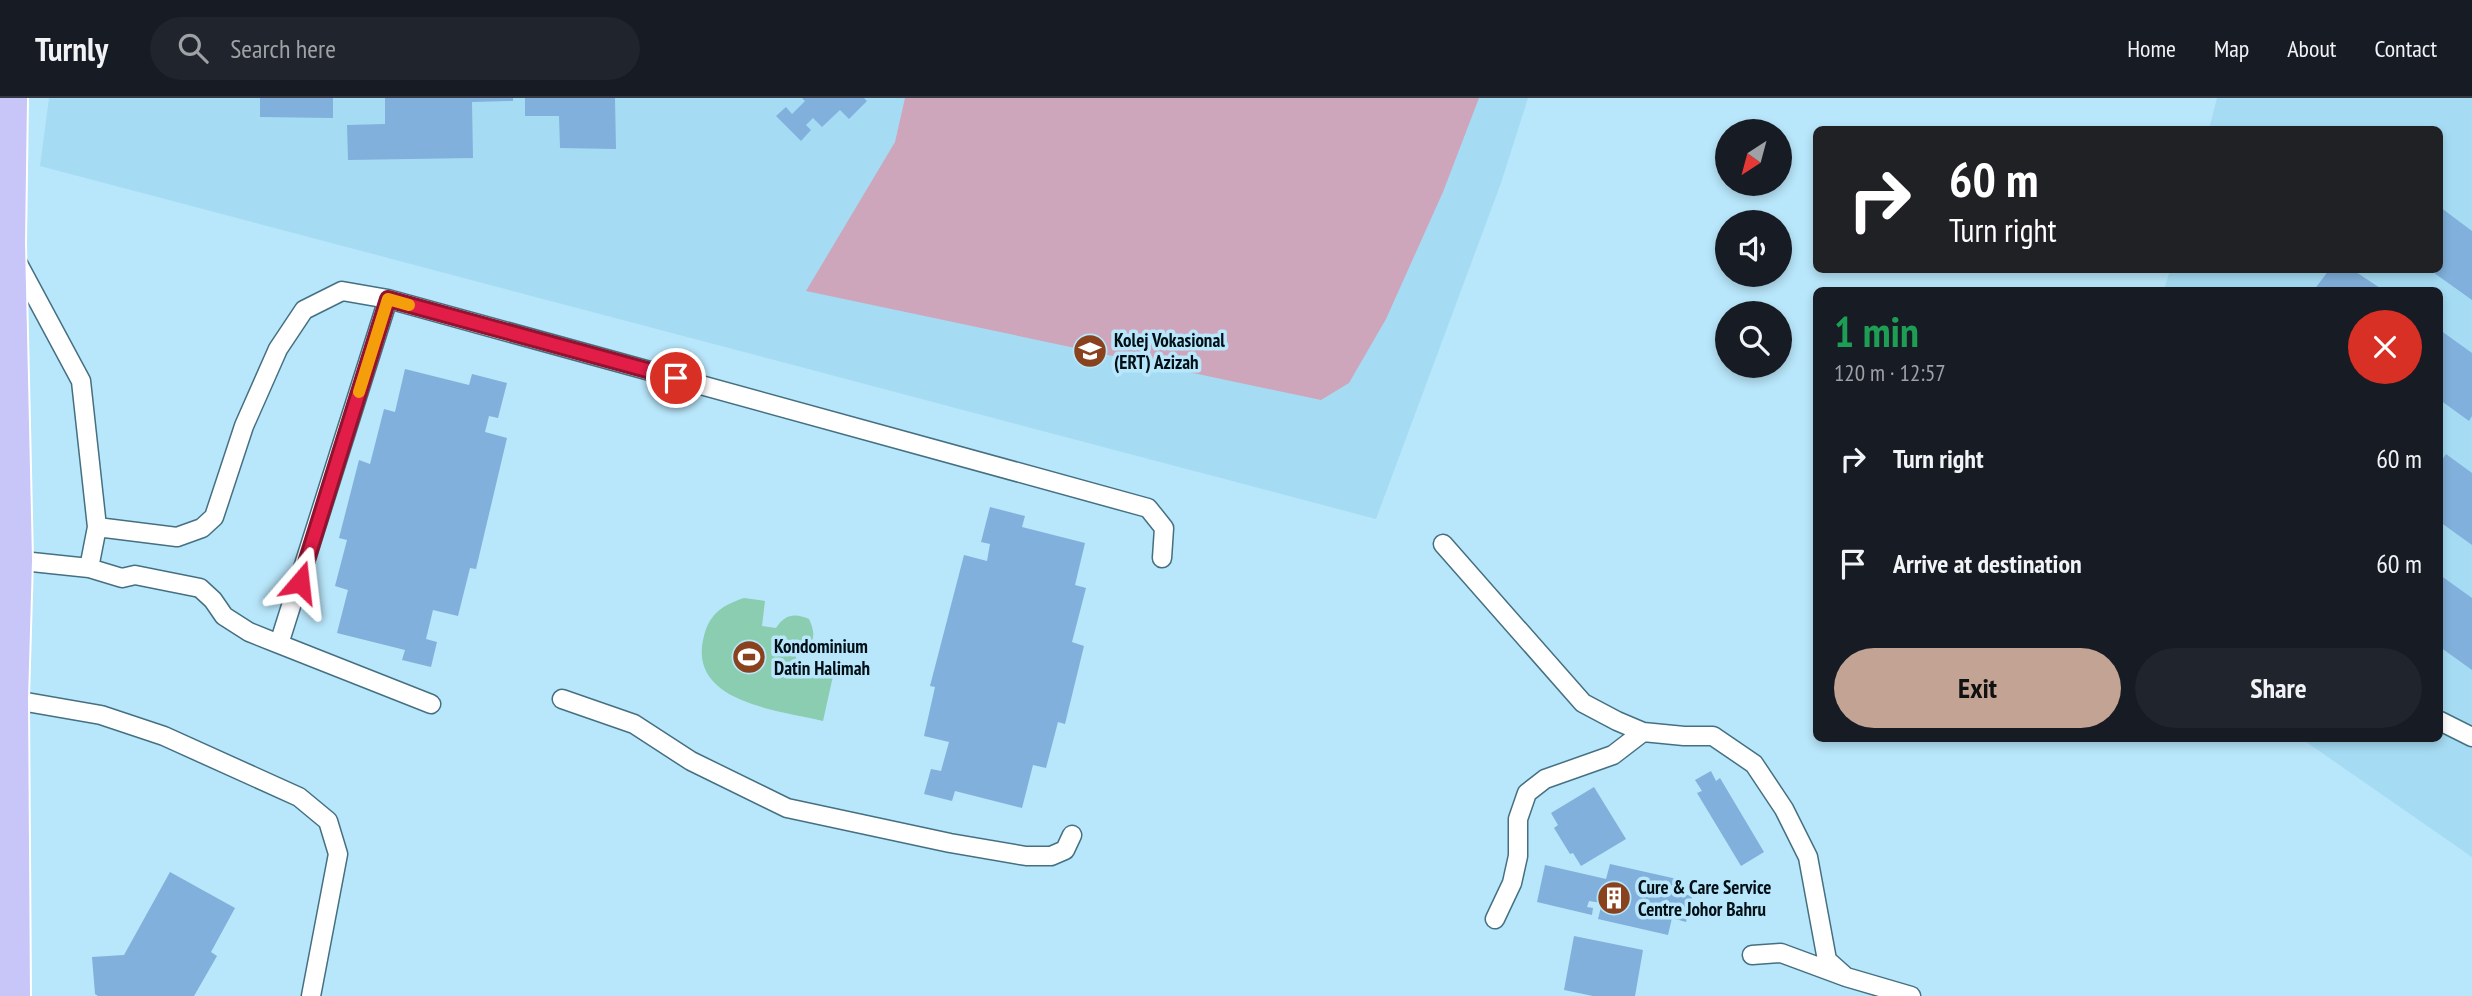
<!DOCTYPE html>
<meta charset="utf-8">
<style>
:root{--surface:#171b24;--page:#20242c;--text:#f1f3f6;--muted:#9ea1a6;--line:#363941;--accent:#c2a394}
body{margin:0;font-family:"PT Sans Narrow",sans-serif;background:var(--page);color:var(--text);height:100vh;display:flex;flex-direction:column;font-size:26px;white-space:nowrap}
*{box-sizing:border-box;margin:0}
p{font-size:23px;color:var(--muted)}
.icon{flex:none;width:38px;height:38px;fill:none;stroke:currentColor;stroke-width:2;stroke-linecap:round;stroke-linejoin:round}
.map{position:relative;flex:1;overflow:hidden}
.drawer{position:absolute;left:1813px;top:189px;width:630px;height:455px;display:flex;flex-direction:column;background:var(--surface);border-radius:10px;box-shadow:0 4px 10px #0003}
.drawer>*{flex:none}
.banner{position:absolute;left:1813px;top:28px;width:630px;height:147px;border-radius:10px;box-shadow:0 4px 10px #0003;background:#202124;color:#fff;overflow:hidden}
.needle{width:46px;rotate:216deg}
.controls{position:absolute;left:1715px;top:21px;display:grid;gap:14px}
.controls a{display:grid;place-items:center;width:77px;height:77px;border-radius:50%;background:var(--surface);box-shadow:0 4px 10px #0003;font-size:35px}
.pin{position:absolute;display:grid;place-items:center;width:60px;height:60px;color:#fff;margin:-30px;border:4px solid #fff;border-radius:50%;box-shadow:0 2px 7px #0007}
.me{position:absolute;width:77px;margin:-38px;rotate:17deg;stroke-linejoin:round;filter:drop-shadow(0 0 5px #0008)}
.turn{display:flex;align-items:center;gap:24px;height:147px;padding:0 21px;font-size:32px}
.turn .icon{width:91px;height:91px;stroke-width:2.5}
.turn b{display:block;font-size:49px;line-height:60px}
.round{display:grid;place-items:center;flex:none;width:74px;height:74px;border-radius:37px;background:var(--page)}
.summary{display:flex;align-items:center;justify-content:space-between;height:119px;padding:0 21px}
h1{font-size:42px;font-weight:700;line-height:52px;color:#1e9e55}
.action{display:flex;gap:14px;margin-top:auto;padding:14px 21px}
.action a{flex:1;height:80px;border-radius:42px;background:var(--accent);color:#111;font-size:28px;font-weight:700;line-height:80px;text-align:center}
.action a+a{background:var(--page);color:var(--text)}
ul{padding:0;list-style:none}
li{display:flex;align-items:center;gap:21px;height:105px;padding:0 21px}
li div{flex:1}
li b{display:block;font-size:26px}
li em{font-style:normal}
header{display:flex;align-items:center;gap:42px;box-sizing:border-box;height:98px;padding:0 35px;background:var(--surface);border-bottom:2px solid var(--line)}
header strong{font-size:33px}
nav{display:flex;gap:38px;margin-inline-start:auto;font-size:24px}
.search{width:490px;height:63px;background:var(--page);display:flex;align-items:center;gap:18px;box-sizing:border-box;padding:0 24px;border-radius:38px;color:var(--muted);font-size:26px}
.map>svg:first-child{display:block}
.built{fill:#a5dcf4}
.green{fill:#cea6bb}
.water{fill:#8acdb0}
.building{fill:#80b0db}
.lines{fill:none;stroke-linecap:round;stroke-linejoin:round}
.service-casing{stroke:#457082;stroke-width:21}
.primary-casing{stroke:#fff;stroke-width:42}
.service{stroke:#fff;stroke-width:18}
.primary{stroke:#c8c5f8;stroke-width:38}
.route-casing{stroke:#92132f;stroke-width:18}
.route{stroke:#e11d48;stroke-width:12}
.slow{stroke:#f59e0b;stroke-width:12}
.labels{text-anchor:middle;dominant-baseline:central;stroke-width:7;stroke-linejoin:round;paint-order:stroke}
.poi-label{font-size:19px;font-weight:bold;fill:#010f16;stroke:#b8e6fa;text-anchor:start}
</style>
<header>
<strong>Turnly</strong>
<div class="search"><svg class="icon" aria-label="search" viewBox="0 0 24 24"><circle cx="10" cy="10" r="6"/><path d="M15 15l6 6"/></svg>Search here</div>
<nav><a>Home</a><a>Map</a><a>About</a><a>Contact</a></nav>
</header>
<div class="map">
<svg width="2472" height="898" viewBox="0 0 2472 898">
<rect width="100%" height="100%" fill="#b8e6fa"/>
<path class="built" d="M49 0H1528L1501 85 1376 421 40 68Z
M2217 0H2472V759L2302 641 2440 640V192H2164L2170 172H2440V32L2209 31Z"/>
<path class="green" d="M905 0H1479L1443 94 1386 221 1349 285 1321 302 806 193 895 44Z"/>
<path class="water" d="M744 500 765 503 762 528 776 530C785 516 795 515 809 521 815 534 815 541 807 552L797 554 794 569 833 578 823 623C779 612 686 605 704 538 710 515 723 507 744 500Z"/>
<path class="building" d="M260 0H333V20L260 19Z
M385 0H513V3L472 4 473 60 348 62 347 27 385 26Z
M525 0H615L616 51 560 50 559 18H525Z
M802 0H864L867 3 849 21 840 12 822 29 813 20 806 27 811 32 801 43 776 18 786 9 792 16 805 3Z
M2440 109 2472 133V202L2430 172H2440Z
M2329 172H2353L2383 192H2314Z
M2440 232 2472 255V318L2469 323 2440 302Z
M405 271 469 287 472 276 507 285 498 320 489 318 485 334 507 340 476 471 470 470 458 518 433 512 426 541 437 544 431 569 402 562 405 552 337 535 348 492 335 488 347 442 339 440 359 362 370 366 384 311 395 314Z
M2446 356 2472 375V447L2440 424V365Z
M990 409 1025 418 1022 429 1085 445 1075 487 1086 490 1072 544 1084 548 1065 626 1058 624 1046 670 1033 667 1022 710 955 693 952 703 924 696 931 671 941 673 949 644 924 638 935 589 930 588 964 457 987 463 990 446 981 444Z
M2440 477 2472 500V572L2440 549Z
M1711 673 1716 683 1720 680 1764 754 1741 768 1697 695 1702 693 1695 682Z
M1594 689 1626 741 1581 768 1573 755 1570 756 1554 730 1558 727 1551 715Z
M1610 766 1677 781 1674 794 1692 798 1686 824 1672 820 1668 837 1598 821 1602 805 1589 803 1587 809 1593 810 1592 817 1537 804 1545 767 1606 781Z
M170 774 235 810 211 854 217 858 194 898H98L95 896 92 859 124 857Z
M1574 838 1643 852 1635 898H1593L1564 892Z"/>
<g class="lines">
<g class="service-casing">
<path id="service" d="M16 162 81 283 97 429 89 470
M97 429 177 439 202 430 214 419 244 328 278 251 304 212 342 193 388 201 1148 410 1164 430 1162 460
M1443 446 1583 605 1617 623 1643 634 1684 638H1713L1754 666 1784 711 1808 759 1827 862 1846 879
M13 462 89 470 122 480 135 477 200 490 213 502 224 518 249 534 279 546 388 201
M279 546 431 606
M9 601 101 617 164 638 299 699 328 723 338 756 311 898
M562 601 634 626 691 663 787 710 950 745 1026 758H1051L1065 752 1072 737
M2440 623 2472 639
M1495 821 1512 785 1518 758V721L1527 695 1545 681 1613 657 1643 634
M1752 857 1781 855 1846 879 1911 898"/>
</g>
<g class="primary-casing">
<path id="primary" d="M8 0 6 145 13 462 9 601 11 898"/>
</g>
<use href="#service" class="service"/>
<use href="#primary" class="primary"/>
</g>
<g class="lines">
<g class="route-casing">
<path id="route" d="M300 484 388 201 676 280"/>
</g>
<use href="#route" class="route"/>
<path class="slow" d="M359 294 388 201 409 207"/>
</g>
<defs>
<g id="university-disc" transform="scale(1.75)"><circle r="9.5" fill="#89421d" stroke="#b8e6fa"/><path d="M0-5L7-2L0 1L-7-2ZM-4 1L0 2.5L4 1V4Q0 6-4 4Z" fill="#fff"/></g>
<g id="stadium-disc" transform="scale(1.75)"><circle r="9.5" fill="#89421d" stroke="#b8e6fa"/><path d="M0-5a6.5 5 0 1 0 0 10a6.5 5 0 1 0 0-10ZM-3.5-1.8h7v3.6h-7Z" fill="#fff"/></g>
<g id="building-disc" transform="scale(1.75)"><circle r="9.5" fill="#89421d" stroke="#b8e6fa"/><path d="M-4-6H4V6H1V3H-1V6H-4ZM-2.5-4.3h1.7v1.8h-1.7ZM.8-4.3h1.7v1.8H.8ZM-2.5-1h1.7V.8h-1.7ZM.8-1h1.7V.8H.8Z" fill="#fff"/></g>
</defs>
<g fill-rule="evenodd">
<use href="#university-disc" x="1090" y="253"/>
<use href="#stadium-disc" x="749" y="559"/>
<use href="#building-disc" x="1614" y="800"/>
</g>
<g class="labels">
<g class="poi-label">
<text x="1114" y="242">Kolej Vokasional<tspan x="1114" dy="22">(ERT) Azizah</tspan></text>
<text x="774" y="548">Kondominium<tspan x="774" dy="22">Datin Halimah</tspan></text>
<text x="1638" y="789">Cure &amp; Care Service<tspan x="1638" dy="22">Centre Johor Bahru</tspan></text>
</g>
</g>
</svg>
<div class="controls">
<a><svg class="needle" viewBox="-14 -14 28 28"><path d="M0-13l5 13h-10z" fill="#e53935"/><path d="M0 13l5-13h-10z" fill="#9ea1a6"/></svg></a>
<a><svg class="icon" aria-label="sound" viewBox="0 0 24 24"><path d="M4 9h4l5-4v14l-5-4H4zM17 9q2 3 0 6"/></svg></a>
<a><svg class="icon" aria-label="search" viewBox="0 0 24 24"><circle cx="10" cy="10" r="6"/><path d="M15 15l6 6"/></svg></a>
</div>
<div class="pin" style="left:676px;top:280px;background:#d93025"><svg class="icon" aria-label="arrive" viewBox="0 0 24 24"><path d="M6 21V4h12l-3 4 3 4H6"/></svg></div>
<svg class="me" style="left:300px;top:484px" viewBox="-20 -20 40 40"><path d="M0-17L14 15 0 8-14 15z" fill="#e11d48" stroke="#fff" stroke-width="4"/></svg>
<div class="banner">
<div class="turn"><svg class="icon" aria-label="right" viewBox="0 0 24 24"><path d="M7 20v-9h11M14 6l5 5-5 5"/></svg><div><b>60 m</b>Turn right</div></div>
</div>
<section class="drawer">
<div class="summary"><div><h1>1 min</h1><p>120 m · 12:57</p></div><a class="round" style="background:#d93025;color:#fff"><svg class="icon" aria-label="close" viewBox="0 0 24 24"><path d="M6 6l12 12M18 6L6 18"/></svg></a></div>
<ul>
<li><svg class="icon" aria-label="right" viewBox="0 0 24 24"><path d="M7 20v-9h11M14 6l5 5-5 5"/></svg><div><b>Turn right</b></div><em>60 m</em></li>
<li><svg class="icon" aria-label="arrive" viewBox="0 0 24 24"><path d="M6 21V4h12l-3 4 3 4H6"/></svg><div><b>Arrive at destination</b></div><em>60 m</em></li>
</ul>
<div class="action"><a>Exit</a><a>Share</a></div>
</section>
</div>
